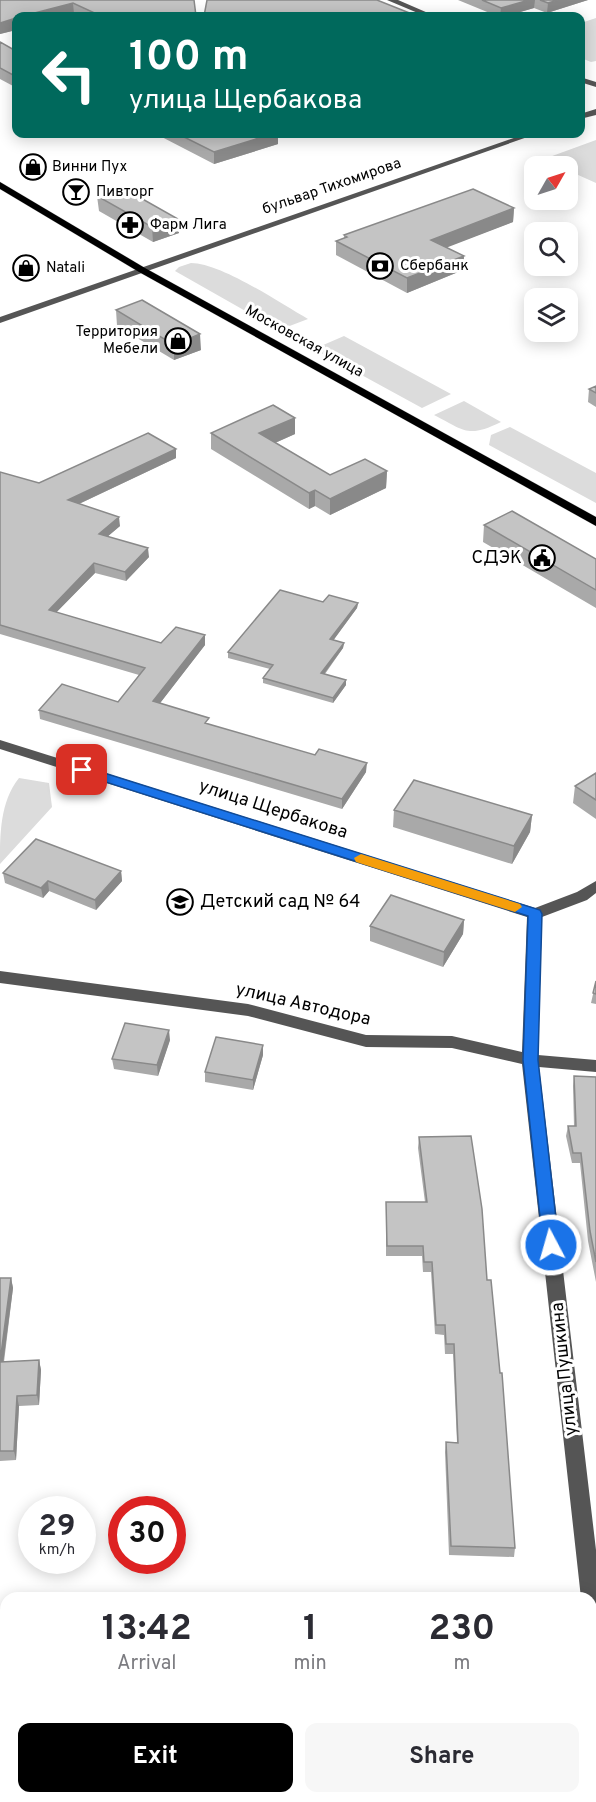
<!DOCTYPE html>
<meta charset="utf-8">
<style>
:root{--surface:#fff;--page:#f7f7f7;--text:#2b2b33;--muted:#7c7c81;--accent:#000}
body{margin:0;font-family:Overpass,sans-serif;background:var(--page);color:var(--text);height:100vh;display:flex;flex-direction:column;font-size:22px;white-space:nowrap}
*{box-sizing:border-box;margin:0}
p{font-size:20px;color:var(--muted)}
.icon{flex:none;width:33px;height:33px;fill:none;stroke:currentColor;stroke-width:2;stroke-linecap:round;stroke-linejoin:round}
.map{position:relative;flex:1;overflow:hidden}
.details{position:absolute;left:0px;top:1592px;width:597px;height:212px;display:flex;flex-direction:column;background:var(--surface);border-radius:18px 18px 0 0;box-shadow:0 3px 15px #0003}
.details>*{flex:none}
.banner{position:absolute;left:12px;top:12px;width:573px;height:126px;border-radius:12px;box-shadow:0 3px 15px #0003;background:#00695c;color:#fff;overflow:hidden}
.needle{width:39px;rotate:51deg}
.buttons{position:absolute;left:524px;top:156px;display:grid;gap:12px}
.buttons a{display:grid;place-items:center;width:54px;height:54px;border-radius:12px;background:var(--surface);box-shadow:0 3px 15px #0003;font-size:30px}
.speed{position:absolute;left:18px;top:1496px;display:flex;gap:12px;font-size:30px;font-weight:700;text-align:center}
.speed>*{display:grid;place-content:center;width:78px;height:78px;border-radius:50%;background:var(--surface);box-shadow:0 3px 15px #0003;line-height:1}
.speed small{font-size:15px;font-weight:400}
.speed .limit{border:9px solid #d22;background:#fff;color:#111}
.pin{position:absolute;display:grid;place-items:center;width:51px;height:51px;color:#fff;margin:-26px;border-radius:12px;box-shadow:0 3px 9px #0006}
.me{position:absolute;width:66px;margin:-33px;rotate:354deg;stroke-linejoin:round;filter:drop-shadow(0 0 4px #0008)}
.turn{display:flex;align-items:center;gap:21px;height:126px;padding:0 18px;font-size:27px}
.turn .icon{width:78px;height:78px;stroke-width:2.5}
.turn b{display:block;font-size:42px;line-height:51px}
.eta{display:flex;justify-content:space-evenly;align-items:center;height:102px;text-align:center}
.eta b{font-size:36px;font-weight:700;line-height:42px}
.cta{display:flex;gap:12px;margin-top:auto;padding:12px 18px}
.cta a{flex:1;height:69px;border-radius:12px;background:var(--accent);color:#fff;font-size:24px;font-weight:700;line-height:69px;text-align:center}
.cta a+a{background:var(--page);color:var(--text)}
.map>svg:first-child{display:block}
.green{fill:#dcdcdc}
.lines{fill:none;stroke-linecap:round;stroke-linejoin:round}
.major-casing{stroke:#dbdbdb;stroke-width:1}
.minor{fill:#555;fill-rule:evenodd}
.major{fill:#000;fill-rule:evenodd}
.wall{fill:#a9a9a9}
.shaded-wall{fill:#898989}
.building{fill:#c4c4c4;stroke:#898989;stroke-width:1.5}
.route{fill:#1a73e8;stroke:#114b97;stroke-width:1.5}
.slow{fill:#f59e0b}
.labels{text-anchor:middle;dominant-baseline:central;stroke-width:6;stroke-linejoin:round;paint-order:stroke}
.far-poi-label{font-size:15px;fill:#000;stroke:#fff;text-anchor:start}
.far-street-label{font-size:15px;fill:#000;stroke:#fff}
.poi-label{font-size:18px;fill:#000;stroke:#fff;text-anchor:end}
.street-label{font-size:18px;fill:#000;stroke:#fff}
</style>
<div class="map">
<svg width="596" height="1802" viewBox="0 0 596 1802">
<rect width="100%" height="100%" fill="#fff"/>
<path class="green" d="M596 18V61L591 62 581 58V23Z
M596 140V183L567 170V166H560L544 159Z
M191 263C221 263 280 303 308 319L279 330 175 271 179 267Z
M344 336 451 394 422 408 314 349Z
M464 401 501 422C468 438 465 431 434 415Z
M510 427 596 473V503L489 445 491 435Z
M19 778 49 783 52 807 0 864C0 834 0 802 19 778Z"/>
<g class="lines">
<g class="major-casing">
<path id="major" d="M0 182 145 268 596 517V526L139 272 0 189Z"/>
</g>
<path class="minor" d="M387 0H398L435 16H425Z
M580 77 596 82V87L580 82Z
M596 109V115L580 119V114Z
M525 134H536L0 323V317Z
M0 740 535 908 577 892 596 881V893L587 900 542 917 538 1055 596 1060V1072L539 1067 596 1550V1649L591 1647V1598H581L522 1064 452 1048 366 1047 248 1016 0 983V971L248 1004 366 1035 452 1036 522 1052 527 917 0 749Z"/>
<use href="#major" class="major"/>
</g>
<path class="wall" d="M0 0H194L196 16H79L74 14 16 16V30L0 34Z
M458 0H588L547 13 534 8 506 16H497Z
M0 42 16 51 15 87 0 79Z
M156 134H278V144L214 164Z
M97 196 178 219 179 233 153 242 99 211Z
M514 208 513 222 446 247 464 256 463 270 407 293 336 255V241L344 238V235Z
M116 310 201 350 174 360 117 326Z
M596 386V407L588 402 589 389Z
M295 418V434L275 443 330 475 387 471 386 488 330 515 315 506 309 509 211 449V433Z
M176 449V458L79 504 120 526 108 536 149 557 126 581 95 573 56 612 161 643 205 635V645L160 703 209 724 366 772 342 809 40 719 39 710 118 702 139 675 0 634V472L39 483Z
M484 525 596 559V608L483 542Z
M323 602 358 603 357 608 333 640 344 643 343 648 325 674 346 680V685L333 703 263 683V678L270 669 228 658V652Z
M596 773V819L573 803 575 786Z
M394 810 532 815 530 832 512 864 393 827Z
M121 871 122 881 96 910 49 891 43 898 5 883 3 873Z
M464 920 463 934 443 967 370 941V926Z
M596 981V1004L591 1003Z
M170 1040 158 1076 114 1069 112 1059Z
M263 1045V1055L253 1090 205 1082V1072Z
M574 1076 596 1077V1282L588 1241 580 1163H572L566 1136 568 1126H574L573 1086Z
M419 1137 487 1280 515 1548 514 1557 449 1555 445 1452 446 1442H457L453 1354H445L444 1335 435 1334 431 1272H423L422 1256H386V1202H425L418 1148Z
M0 1278H11L13 1288 4 1362 39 1360 41 1370 39 1405 19 1406 16 1460 0 1461Z
M0 1661 4 1731H0Z
M74 1797H123V1802H75Z
M163 1797H396V1800L313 1802H298V1799L164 1802Z"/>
<path class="shaded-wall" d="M529 0H535L534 8 506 16H500L501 8Z
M558 0H588L547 13 548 3Z
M73 3 74 14 64 16H23Z
M16 18V30L0 34V23Z
M13 75H16V86L15 87Z
M272 134H278V144L214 164V152Z
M514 208 513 222 430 254 431 240Z
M178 219 179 233 153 242 152 227Z
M464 256 463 270 407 293V278Z
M200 334 201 350 174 360V345Z
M295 418V434L259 450V433Z
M176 449V458L68 509V500Z
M387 471 386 488 330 515V499Z
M315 490V506L309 509V493Z
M119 517 120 526 100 543 99 534Z
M148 548 149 557 126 581 125 572Z
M94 563 95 573 50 619 49 610Z
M358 603 357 608 330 645V639Z
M205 635V645L154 711 153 701Z
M344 643 343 648 321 678V673Z
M346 680V685L333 703V698Z
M367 763 366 772 342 809V799Z
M532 815 530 832 512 864 514 846Z
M121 871 122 881 96 910 95 900Z
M48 881 49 891 43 898 41 888Z
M464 920 463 934 443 967 444 952Z
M169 1030 170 1040 158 1076 157 1065Z
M263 1045V1055L253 1090V1080Z
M11 1278 13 1288 2 1372 0 1362Z
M39 1360 41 1370 39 1405 37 1395Z
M17 1396 19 1406 16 1460 14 1451Z
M6 1693V1719L4 1731 2 1723Z"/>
<path class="building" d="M0 0H194L196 16H101L73 3 23 16H16V18L0 23Z
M207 0H377L417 16H204Z
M482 0H529L501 8Z
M540 0H558L548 3Z
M0 42 16 51V75H13L0 68Z
M178 134H272L214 152Z
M123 188 178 219 152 227 97 196Z
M473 189 514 208 431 240 464 256 407 278 336 241 347 237 344 235Z
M142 300 200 334 174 345 116 310Z
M596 386V393L589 389Z
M273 405 295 418 259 433 330 475 365 459 387 471 330 499 315 490 309 493 211 433Z
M148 433 176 449 68 500 119 517 99 534 148 548 125 572 94 563 49 610 161 643 176 627 205 635 153 701 209 718 205 723 315 755 319 749 367 763 342 799 39 710 62 684 118 702 145 668 0 625V472L39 483Z
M512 511 596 559V590L484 525Z
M280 590 323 602 329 595 358 603 330 639 344 643 321 673 346 680 333 698 263 678 273 665 228 652Z
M596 773V800L575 786Z
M414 780 532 815 514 846 394 810Z
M36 839 121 871 95 900 48 881 41 888 3 873Z
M391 895 464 920 444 952 370 926Z
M596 981V994L593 993Z
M125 1023 169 1030 157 1065 112 1059Z
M216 1037 263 1045 253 1080 205 1072Z
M574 1076 596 1077V1262L590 1231 581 1153H573L568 1126H576Z
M471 1136 482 1209 487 1280H491L500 1373H502L515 1548 451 1546 446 1442 458 1443 454 1344H446L445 1325H436L432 1262H424L423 1246H387L386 1202H427L419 1137Z
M0 1278H11L0 1362 39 1360 37 1395 17 1396 14 1451H0Z
M0 1661H6V1693L2 1723H0Z"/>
<path class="route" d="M82 766 540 910 542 914 538 1060 559 1245 557 1250 551 1252 545 1250 543 1245 523 1060 528 916 77 773 76 770Z"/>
<path class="slow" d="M361 854 520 904 522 907 515 912 356 862 354 858Z"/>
<defs>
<g id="shop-ring" transform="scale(1.35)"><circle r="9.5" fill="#fff" stroke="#000" stroke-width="1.5"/><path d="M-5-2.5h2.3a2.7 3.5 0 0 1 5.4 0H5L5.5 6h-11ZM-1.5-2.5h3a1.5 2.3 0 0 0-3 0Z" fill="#000"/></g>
<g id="bar-ring" transform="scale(1.35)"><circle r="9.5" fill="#fff" stroke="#000" stroke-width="1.5"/><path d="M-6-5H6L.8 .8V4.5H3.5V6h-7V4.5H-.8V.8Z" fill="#000"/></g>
<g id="pharmacy-ring" transform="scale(1.35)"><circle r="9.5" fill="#fff" stroke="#000" stroke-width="1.5"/><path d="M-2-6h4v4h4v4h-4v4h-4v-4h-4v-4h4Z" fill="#000"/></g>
<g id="bank-ring" transform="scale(1.35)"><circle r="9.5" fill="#fff" stroke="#000" stroke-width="1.5"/><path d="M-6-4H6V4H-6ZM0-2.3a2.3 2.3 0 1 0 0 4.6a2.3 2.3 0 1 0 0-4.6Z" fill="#000"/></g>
<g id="civic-ring" transform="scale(1.35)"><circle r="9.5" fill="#fff" stroke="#000" stroke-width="1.5"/><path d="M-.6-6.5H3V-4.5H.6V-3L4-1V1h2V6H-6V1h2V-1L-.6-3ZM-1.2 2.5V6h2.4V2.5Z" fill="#000"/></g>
<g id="school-ring" transform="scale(1.35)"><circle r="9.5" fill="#fff" stroke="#000" stroke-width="1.5"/><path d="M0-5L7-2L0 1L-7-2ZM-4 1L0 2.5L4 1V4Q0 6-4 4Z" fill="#000"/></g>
</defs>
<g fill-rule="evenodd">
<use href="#shop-ring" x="33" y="167"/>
<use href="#bar-ring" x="76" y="192"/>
<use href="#pharmacy-ring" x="130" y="225"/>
<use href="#bank-ring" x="380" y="266"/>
<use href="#shop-ring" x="26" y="268"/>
<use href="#shop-ring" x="178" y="341"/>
<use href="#civic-ring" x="542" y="558"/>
<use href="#school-ring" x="180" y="902"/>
</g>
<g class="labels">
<g class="far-poi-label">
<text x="52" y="167">Винни Пух</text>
<text x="96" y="192">Пивторг</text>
<text x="150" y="225">Фарм Лига</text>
<text x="400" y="266">Сбербанк</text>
<text x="46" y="268">Natali</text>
<text x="158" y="332" text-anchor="end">Территория<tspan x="158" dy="17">Мебели</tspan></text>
</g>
<g class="far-street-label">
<text transform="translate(332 187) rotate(-19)">бульвар Тихомирова</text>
<text transform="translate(304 342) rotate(29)">Московская улица</text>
</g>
<g class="poi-label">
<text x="522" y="558">СДЭК</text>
<text x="200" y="902" text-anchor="start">Детский сад № 64</text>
</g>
<g class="street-label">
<text transform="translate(273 810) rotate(18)">улица Щербакова</text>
<text transform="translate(303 1005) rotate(13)">улица Автодора</text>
<text transform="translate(565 1369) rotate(-96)">улица Пушкина</text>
</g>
</g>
</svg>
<div class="buttons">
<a><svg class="needle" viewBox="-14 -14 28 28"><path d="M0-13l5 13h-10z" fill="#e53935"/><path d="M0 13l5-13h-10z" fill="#7c7c81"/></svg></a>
<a><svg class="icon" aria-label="search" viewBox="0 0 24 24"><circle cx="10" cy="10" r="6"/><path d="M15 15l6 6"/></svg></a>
<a><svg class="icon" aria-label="layers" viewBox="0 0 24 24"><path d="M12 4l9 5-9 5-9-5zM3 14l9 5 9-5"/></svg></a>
</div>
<div class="speed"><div>29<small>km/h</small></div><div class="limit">30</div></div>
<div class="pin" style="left:82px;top:770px;background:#d93025"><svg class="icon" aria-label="arrive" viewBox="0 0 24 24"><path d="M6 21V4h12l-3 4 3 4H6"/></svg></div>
<svg class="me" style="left:551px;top:1245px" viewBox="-20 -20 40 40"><circle r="17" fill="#1a73e8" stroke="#fff" stroke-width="3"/><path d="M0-11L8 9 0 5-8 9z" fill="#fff"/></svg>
<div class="banner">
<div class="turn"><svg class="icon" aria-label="left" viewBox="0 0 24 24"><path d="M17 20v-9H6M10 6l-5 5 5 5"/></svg><div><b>100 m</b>улица Щербакова</div></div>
</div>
<section class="details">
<div class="eta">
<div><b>13:42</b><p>Arrival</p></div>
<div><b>1</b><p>min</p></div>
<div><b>230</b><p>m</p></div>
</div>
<div class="cta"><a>Exit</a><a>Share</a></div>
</section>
</div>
